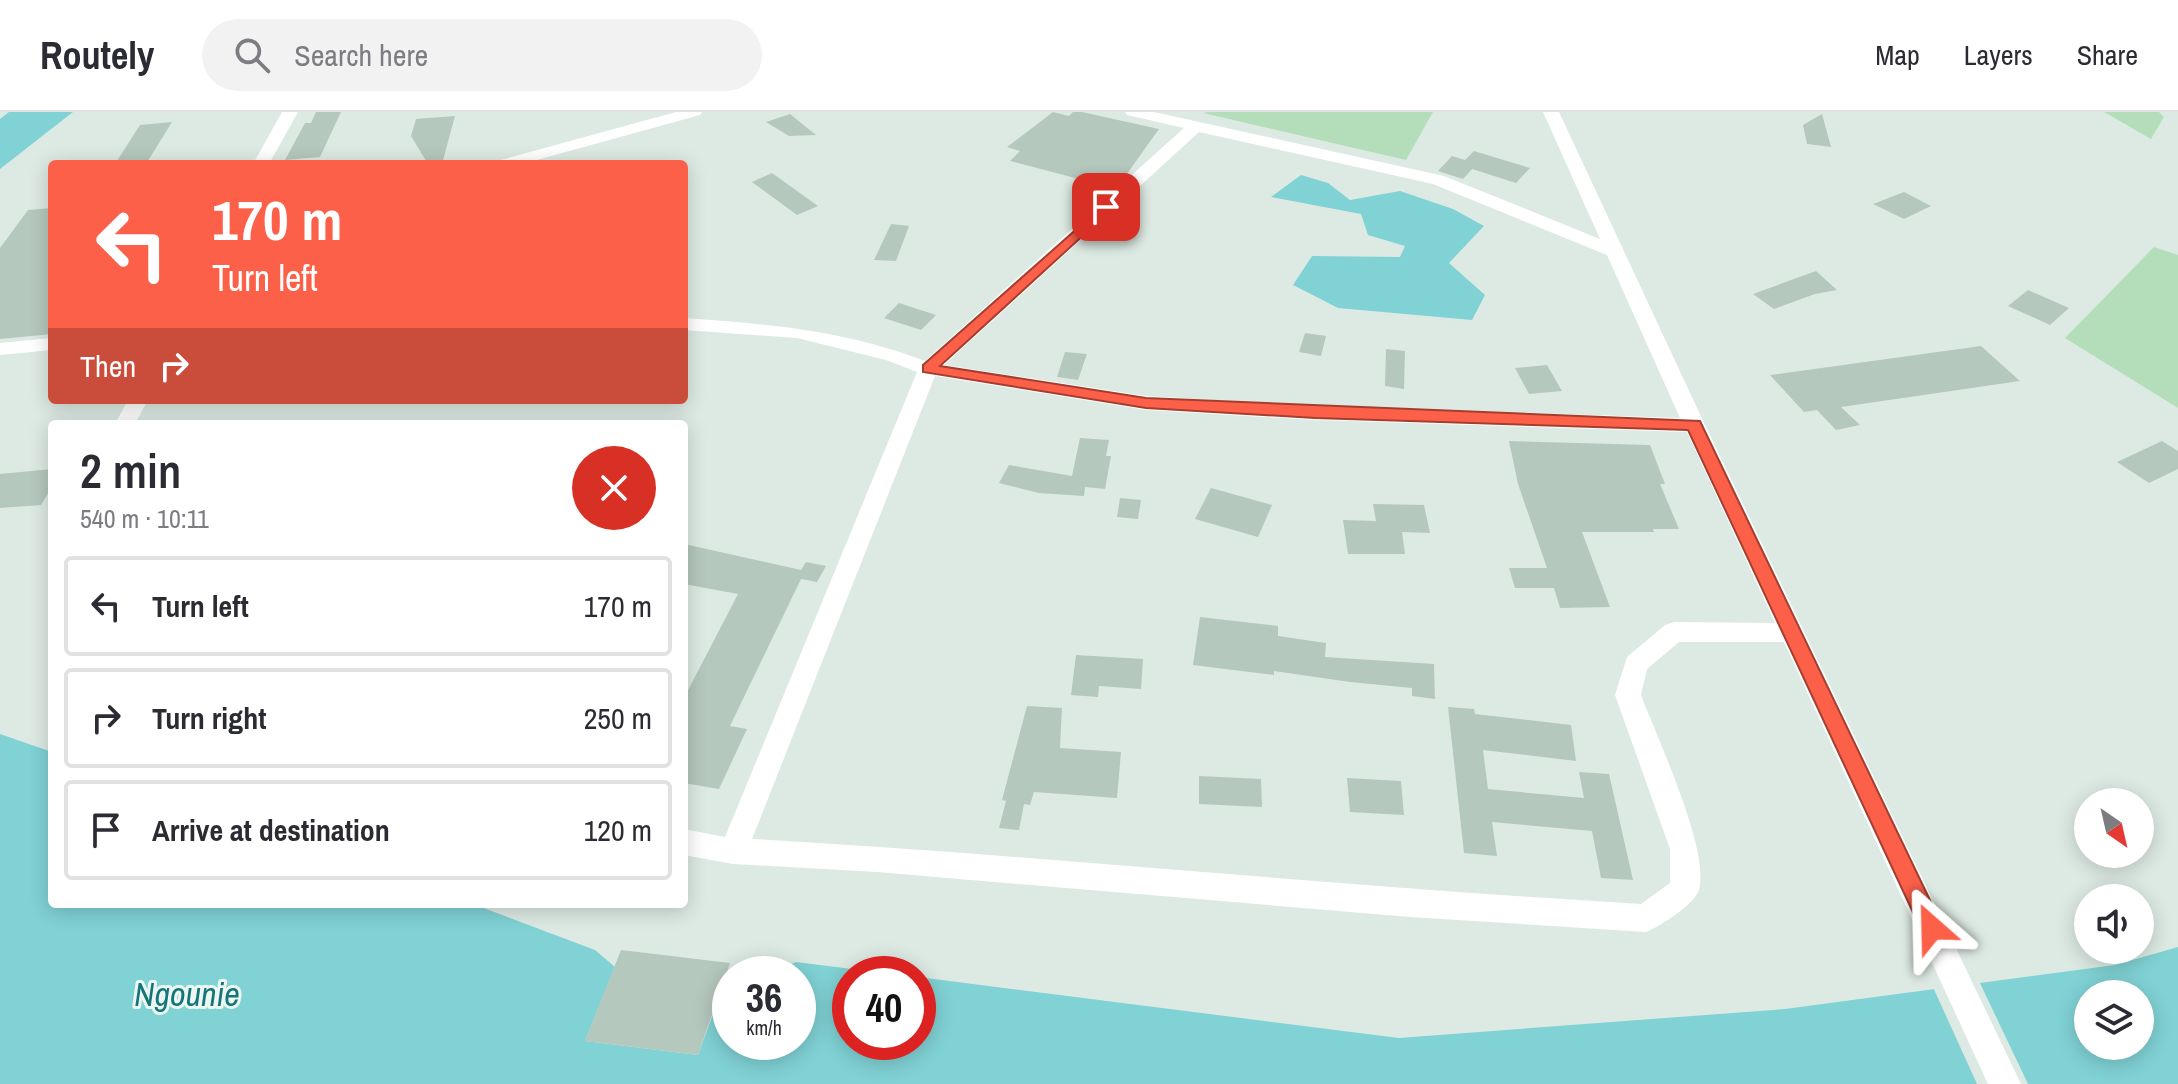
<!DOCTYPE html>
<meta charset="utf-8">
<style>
:root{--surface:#fff;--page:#f2f2f3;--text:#2b2b33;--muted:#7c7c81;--line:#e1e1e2}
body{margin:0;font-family:"Archivo Narrow",sans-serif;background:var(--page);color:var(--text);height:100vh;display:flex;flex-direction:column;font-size:30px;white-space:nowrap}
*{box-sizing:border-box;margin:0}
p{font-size:26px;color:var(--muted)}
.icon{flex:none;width:44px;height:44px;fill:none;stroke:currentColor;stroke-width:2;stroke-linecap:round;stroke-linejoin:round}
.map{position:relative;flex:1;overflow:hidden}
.panel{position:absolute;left:48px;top:308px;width:640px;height:488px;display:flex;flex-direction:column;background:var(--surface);border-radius:8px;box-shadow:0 4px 20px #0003}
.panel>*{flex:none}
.hud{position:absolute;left:48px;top:48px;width:640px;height:244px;border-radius:8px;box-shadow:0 4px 20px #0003;background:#fd6049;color:#fff;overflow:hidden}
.needle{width:52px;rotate:146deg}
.buttons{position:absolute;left:2074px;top:676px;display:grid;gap:16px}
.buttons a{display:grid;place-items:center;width:80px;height:80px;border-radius:50%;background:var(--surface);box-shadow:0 4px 20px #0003;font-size:40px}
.speed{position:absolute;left:712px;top:844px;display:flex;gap:16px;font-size:40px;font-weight:700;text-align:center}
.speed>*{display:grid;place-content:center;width:104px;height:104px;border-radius:50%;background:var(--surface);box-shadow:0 4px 20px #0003;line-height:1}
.speed small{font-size:20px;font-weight:400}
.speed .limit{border:12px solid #d22;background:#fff;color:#111}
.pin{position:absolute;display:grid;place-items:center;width:68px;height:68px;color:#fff;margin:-34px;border-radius:16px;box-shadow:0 4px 12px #0006}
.me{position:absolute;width:88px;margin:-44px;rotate:335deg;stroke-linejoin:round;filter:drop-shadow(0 0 6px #0008)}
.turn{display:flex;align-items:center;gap:28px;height:168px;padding:0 32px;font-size:36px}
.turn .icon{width:104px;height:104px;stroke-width:2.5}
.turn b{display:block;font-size:56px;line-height:68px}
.then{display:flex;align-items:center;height:76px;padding:0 32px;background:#0003;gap:16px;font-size:30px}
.round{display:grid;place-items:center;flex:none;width:84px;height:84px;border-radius:42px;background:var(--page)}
.head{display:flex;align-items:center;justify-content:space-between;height:136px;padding:0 32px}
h1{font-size:48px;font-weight:600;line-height:60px}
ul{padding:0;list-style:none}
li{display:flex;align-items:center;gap:24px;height:100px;margin:0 16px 12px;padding:0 16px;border:4px solid var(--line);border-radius:8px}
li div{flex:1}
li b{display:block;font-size:30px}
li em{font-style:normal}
header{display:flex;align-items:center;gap:48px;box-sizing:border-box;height:112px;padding:0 40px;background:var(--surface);border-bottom:2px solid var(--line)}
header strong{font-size:38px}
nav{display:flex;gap:44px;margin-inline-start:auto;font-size:28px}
.search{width:560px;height:72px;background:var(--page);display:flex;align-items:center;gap:20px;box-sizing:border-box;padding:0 28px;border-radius:44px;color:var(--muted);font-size:30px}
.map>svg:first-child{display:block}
.green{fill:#b4deba}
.water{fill:#80d2d5;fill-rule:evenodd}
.pier{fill:#ddeae3}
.building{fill:#b5c8be}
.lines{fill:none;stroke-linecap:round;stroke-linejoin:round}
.minor{fill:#fff;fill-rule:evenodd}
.route{fill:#fd6049;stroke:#a43e2f;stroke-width:2}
.labels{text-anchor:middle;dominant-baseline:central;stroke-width:6;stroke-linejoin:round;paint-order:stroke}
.near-water-label{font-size:34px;font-style:italic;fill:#14757a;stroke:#edf7f1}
</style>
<header>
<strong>Routely</strong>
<div class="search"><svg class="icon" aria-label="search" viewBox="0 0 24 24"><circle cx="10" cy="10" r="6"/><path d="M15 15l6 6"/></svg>Search here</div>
<nav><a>Map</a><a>Layers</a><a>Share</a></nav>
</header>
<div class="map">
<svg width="2178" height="972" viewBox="0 0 2178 972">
<rect width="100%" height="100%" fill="#ddeae3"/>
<path class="green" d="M1209 0H1433L1406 48 1203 1Z
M2104 0H2159L2164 5 2151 27Z
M2154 135 2178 143V296L2065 226Z"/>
<path class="water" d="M9 0H73L0 57V7Z
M1301 63 1328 71 1350 88 1400 79 1453 97 1484 114 1449 151 1485 183 1472 208 1338 196 1293 173 1312 144 1400 145 1405 134 1368 123 1361 102 1271 85Z
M0 622 52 640V792H473L595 838 615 855 585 929 698 943 720 883 730 879V930H798V862H768L796 850 892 862H850V930H918V865L1399 926 1785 897 2115 853 2178 835V972H0ZM2088 882H2140V934H2088Z"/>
<path class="pier" d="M1978 867 2028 972H1977L1932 873Z"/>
<path class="building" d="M316 0H341L320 45 285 48 305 11H311Z
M1053 0 1069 4 1073 0H1082L1159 17 1124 66 1108 81 1076 68 1079 67 1010 49 1020 39 1007 35Z
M790 2 816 23 789 24 766 10Z
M1822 2 1831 35 1807 32 1803 13Z
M455 4 442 52H428L411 24 416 7Z
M172 10 146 52H115L140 13Z
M1474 39 1530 56 1516 71 1472 57 1463 67 1438 59 1452 44 1465 48Z
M772 61 818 94 797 103 752 70Z
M1904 80 1931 94 1904 107 1873 92Z
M52 96V222L0 227V136L28 98Z
M891 112 909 114 896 149 874 148Z
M1816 159 1837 178 1815 182 1774 197 1753 182Z
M2028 178 2069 196 2050 213 2008 194Z
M899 191 936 203 921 218 884 206Z
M1305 221 1326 224 1321 244 1299 240Z
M1981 234 2020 269 1841 295 1860 313 1836 318 1817 298 1804 300 1770 263Z
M1386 237 1405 239 1404 277 1385 274Z
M1065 240 1087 242 1078 268 1057 265Z
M1547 253 1562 279 1529 282 1515 256Z
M1080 326 1109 328 1106 344H1111L1105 377 1085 375 1084 384 1039 381 999 371 1009 353 1072 364Z
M1509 329 1650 333 1665 372H1660L1679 417H1653L1654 420H1582L1610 495 1560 496 1554 476H1515L1509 456H1547L1518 372Z
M2162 329 2178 339V357L2149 371 2117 350Z
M52 357V375L41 393 0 396V362Z
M1211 376 1272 393 1258 425 1195 407Z
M1120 386 1141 388 1138 407 1117 405Z
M1373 392 1424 393 1430 421 1402 420 1405 442H1348L1343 408 1376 409Z
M684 432 801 458 806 450 826 454 817 470 801 467 730 614 747 617 719 677 684 671V586L738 482 684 472Z
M1200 505 1278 514V524L1326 531 1325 545 1434 552 1435 587 1412 584V576L1350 570 1274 559V563L1193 553Z
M1076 543 1143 547 1141 577 1099 574 1098 585 1071 583Z
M1027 594 1062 596 1060 636 1121 640 1117 686 1034 680 1030 693 1024 692 1019 718 999 716 1006 689 1002 688Z
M1448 595 1474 597 1475 602 1571 613 1576 649 1483 638 1488 677 1584 686 1579 660 1609 662 1633 768 1601 766 1592 719 1492 710 1497 744 1464 741Z
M1199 664 1261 667 1262 695 1199 692Z
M1347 666 1401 669 1404 703 1350 700Z
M621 838 730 851 698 943 585 929Z"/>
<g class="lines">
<path class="minor" d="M282 0H298L269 52H253Z
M676 0H702L700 3 522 52H495L497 49Z
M1125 0H1154L1444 64 1600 127 1543 0H1559L1705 313 2021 972H1988L1784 530H1679L1647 557 1641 583C1657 626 1710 737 1699 778 1695 792 1659 815 1646 820L1410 805 877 760 733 752 684 743V717L725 725 917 260 886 248 797 226 684 218V206C769 212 844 218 925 249L1184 16 1127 3ZM1199 20 1433 72 1607 143 1680 306 1315 294 1146 284 944 253ZM935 264 1146 298 1315 308 1687 320 1775 511 1674 510 1665 513 1627 545 1615 583 1670 737V771L1641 792C1345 775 1049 744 752 727Z
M52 226V238L0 243V231Z
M128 288H148L135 312H115Z"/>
</g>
<path class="route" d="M1106 91 1113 95 1111 98 940 254 1146 286 1700 309 1940 809 1943 816 1940 824 1932 827 1924 824 1688 318 1315 306 1146 296 923 260V253Z"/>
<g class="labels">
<g class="near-water-label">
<text x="187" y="882">Ngounie</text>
</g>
</g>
</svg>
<div class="buttons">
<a><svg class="needle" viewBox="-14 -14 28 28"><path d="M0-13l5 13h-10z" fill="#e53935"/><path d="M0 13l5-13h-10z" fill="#7c7c81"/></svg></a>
<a><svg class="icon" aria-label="sound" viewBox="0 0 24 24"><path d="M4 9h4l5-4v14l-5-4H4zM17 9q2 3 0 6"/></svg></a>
<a><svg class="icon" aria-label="layers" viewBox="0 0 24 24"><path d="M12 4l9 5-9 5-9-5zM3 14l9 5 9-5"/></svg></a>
</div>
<div class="speed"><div>36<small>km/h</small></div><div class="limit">40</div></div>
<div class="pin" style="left:1106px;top:95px;background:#d93025"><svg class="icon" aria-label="arrive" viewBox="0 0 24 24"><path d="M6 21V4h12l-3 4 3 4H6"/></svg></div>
<svg class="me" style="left:1932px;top:816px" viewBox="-20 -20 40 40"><path d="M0-17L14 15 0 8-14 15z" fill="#fd6049" stroke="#fff" stroke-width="4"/></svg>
<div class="hud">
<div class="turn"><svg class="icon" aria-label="left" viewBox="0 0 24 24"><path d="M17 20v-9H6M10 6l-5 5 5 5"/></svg><div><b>170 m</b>Turn left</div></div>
<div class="then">Then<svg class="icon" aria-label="right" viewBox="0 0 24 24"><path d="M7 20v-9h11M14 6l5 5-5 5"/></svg></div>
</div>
<section class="panel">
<div class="head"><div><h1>2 min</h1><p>540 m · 10:11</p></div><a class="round" style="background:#d93025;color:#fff"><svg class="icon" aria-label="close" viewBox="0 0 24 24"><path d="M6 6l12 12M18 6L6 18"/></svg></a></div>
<ul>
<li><svg class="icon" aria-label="left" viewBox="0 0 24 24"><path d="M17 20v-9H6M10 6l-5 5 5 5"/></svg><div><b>Turn left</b></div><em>170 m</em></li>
<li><svg class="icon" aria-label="right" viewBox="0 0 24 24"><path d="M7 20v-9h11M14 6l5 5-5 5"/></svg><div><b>Turn right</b></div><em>250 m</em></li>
<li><svg class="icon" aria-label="arrive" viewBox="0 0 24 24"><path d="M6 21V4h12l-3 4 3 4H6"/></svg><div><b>Arrive at destination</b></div><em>120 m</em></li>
</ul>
</section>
</div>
